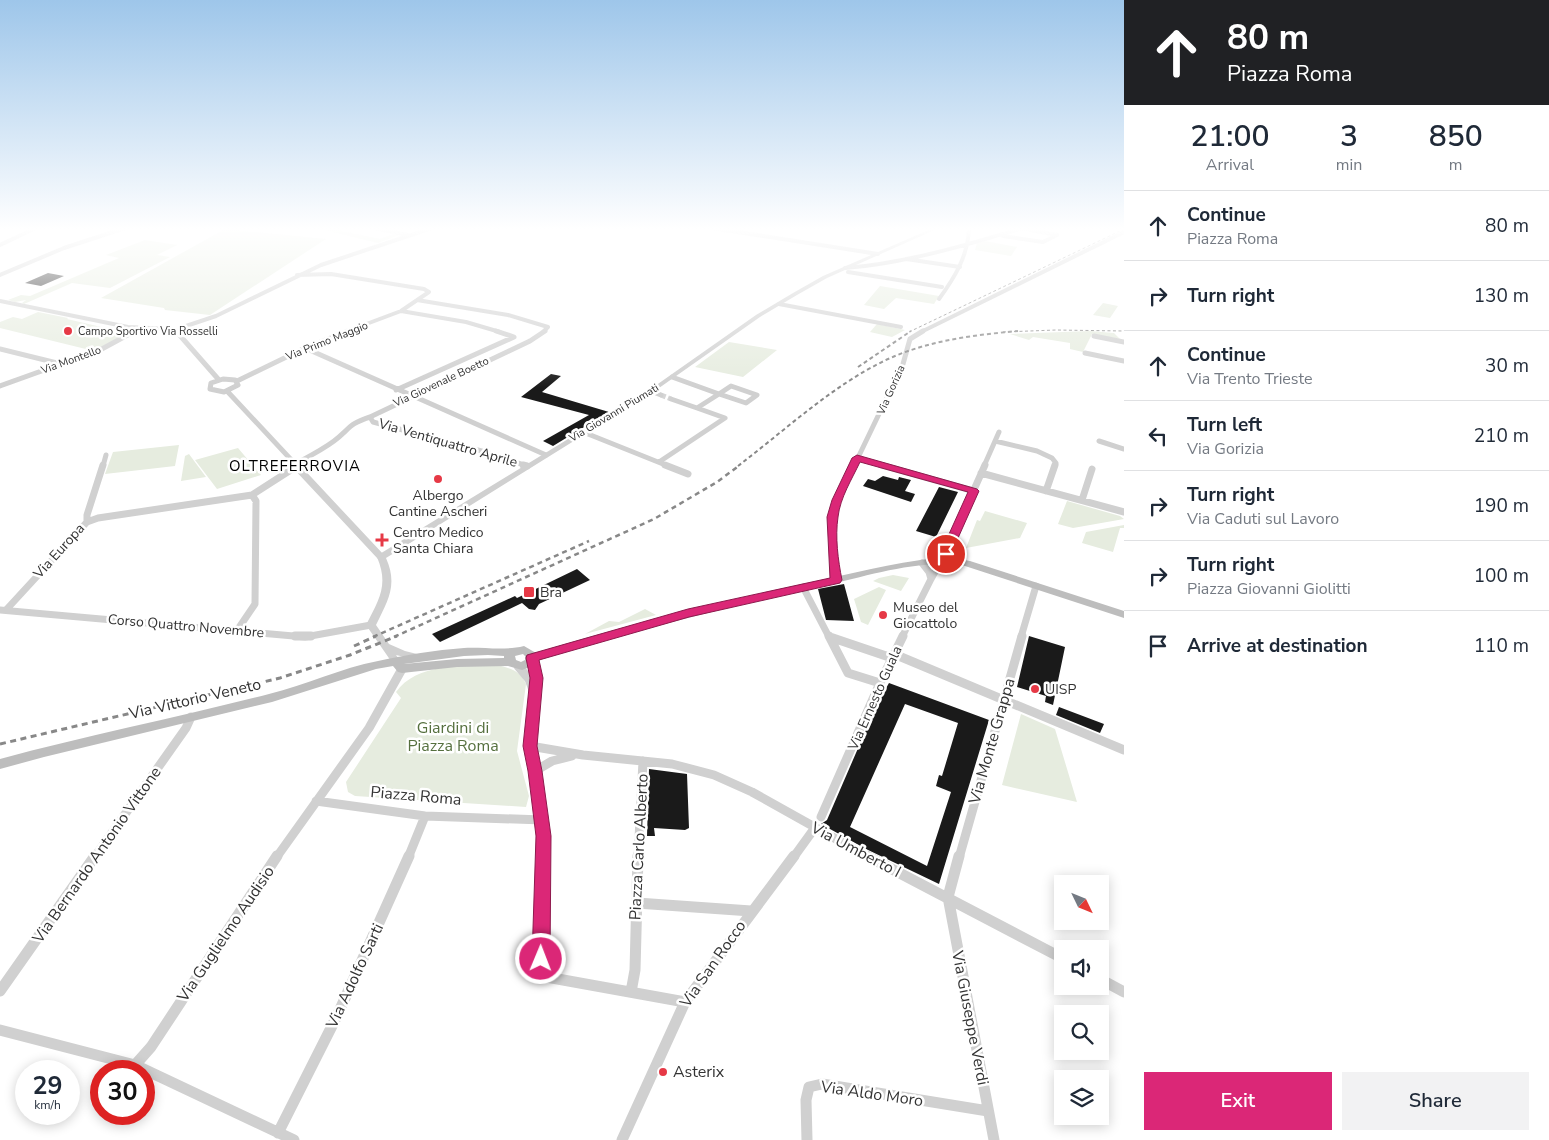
<!DOCTYPE html>
<style>
:root{--surface:#fff;--page:#f2f2f3;--text:#1f2937;--muted:#747a83;--line:#e0e1e3;--accent:#db2777}
body{margin:0;font-family:"Nunito Sans",sans-serif;background:var(--page);color:var(--text);height:100vh;display:flex;flex-direction:column;font-size:19px;white-space:nowrap}
*{box-sizing:border-box;margin:0}
p{font-size:16px;color:var(--muted)}
.icon{flex:none;width:28px;height:28px;fill:none;stroke:currentColor;stroke-width:2;stroke-linecap:round;stroke-linejoin:round}
.map{position:relative;flex:1;overflow:hidden}
.panel{display:flex;flex-direction:column;background:var(--surface);width:425px}
.panel>*{flex:none}
.hud{background:#202124;color:#fff;overflow:hidden}
.needle{width:32px;rotate:133deg}
.buttons{position:absolute;left:1054px;top:875px;display:grid;gap:10px}
.buttons a{display:grid;place-items:center;width:55px;height:55px;border-radius:0px;background:var(--surface);box-shadow:0 2px 12px #0003;font-size:25px}
.speed{position:absolute;left:15px;top:1060px;display:flex;gap:10px;font-size:25px;font-weight:700;text-align:center}
.speed>*{display:grid;place-content:center;width:65px;height:65px;border-radius:50%;background:var(--surface);box-shadow:0 2px 12px #0003;line-height:1}
.speed small{font-size:12px;font-weight:400}
.speed .limit{border:8px solid #d22;background:#fff;color:#111}
.pin{position:absolute;display:grid;place-items:center;width:42px;height:42px;color:#fff;margin:-21px;border:2px solid #fff;border-radius:50%;box-shadow:0 1px 5px #0007}
.me{position:absolute;width:55px;margin:-28px;rotate:1deg;stroke-linejoin:round;filter:drop-shadow(0 0 4px #0008)}
.turn{display:flex;align-items:center;gap:18px;height:105px;padding:0 20px;font-size:22px}
.turn .icon{width:65px;height:65px;stroke-width:2.5}
.turn b{display:block;font-size:35px;line-height:42px}
.eta{display:flex;justify-content:space-evenly;align-items:center;height:85px;text-align:center}
.eta b{font-size:30px;font-weight:600;line-height:35px}
.button{display:flex;gap:10px;margin-top:auto;padding:10px 20px}
.button a{flex:1;height:58px;border-radius:0px;background:var(--accent);color:#fff;font-size:20px;font-weight:600;line-height:58px;text-align:center}
.button a+a{background:var(--page);color:var(--text)}
ul{padding:0;list-style:none}
li{display:flex;align-items:center;gap:15px;height:70px;padding:0 20px;border-top:1px solid var(--line)}
li div{flex:1}
li b{display:block;font-size:19px}
li em{font-style:normal}
main{display:flex;flex:1;min-height:0}
.map>svg:first-child{display:block}
.green{fill:#e6ecdf}
.building{fill:#1a1a1a;fill-rule:evenodd}
.lines{fill:none;stroke-linecap:round;stroke-linejoin:round}
.minor-tunnel{stroke:#d6d6d6;stroke-width:5;stroke-dasharray:5 2.5;stroke-linecap:butt}
.minor-far4{stroke:#d0d0d0;stroke-width:4}
.minor-far3{stroke:#d0d0d0;stroke-width:5}
.minor-far2{stroke:#d0d0d0;stroke-width:7}
.minor-far1{stroke:#d0d0d0;stroke-width:9}
.minor{stroke:#d0d0d0;stroke-width:11}
.tertiary{fill:#d0d0d0;fill-rule:evenodd}
.secondary{fill:#bdbdbd;fill-rule:evenodd}
.rail-far3{stroke:#888;stroke-width:1;stroke-dasharray:3 2.5;stroke-linecap:butt}
.rail-far2{stroke:#888;stroke-width:2;stroke-dasharray:4 3;stroke-linecap:butt}
.rail-far1{stroke:#888;stroke-width:2.5;stroke-dasharray:5 4;stroke-linecap:butt}
.rail{stroke:#888;stroke-width:3;stroke-dasharray:6 4.5;stroke-linecap:butt}
.route{fill:#db2777;stroke:#8e194d}
.poi-dot{fill:#e63946;stroke:#fff;stroke-width:2}
.labels{text-anchor:middle;dominant-baseline:central;stroke-width:5;stroke-linejoin:round;paint-order:stroke}
.far-poi-label{font-size:11px;fill:#333;stroke:#fff;text-anchor:start}
.far-street-label{font-size:11px;fill:#333;stroke:#fff}
.street-label{font-size:14px;fill:#333;stroke:#fff}
.poi-label{font-size:14px;fill:#333;stroke:#fff;text-anchor:start}
.neighbourhood-label{font-size:15px;letter-spacing:1px;fill:#000;stroke:#fff}
.near-street-label{font-size:16px;fill:#333;stroke:#fff}
.near-park-label{font-size:16px;fill:#56703f;stroke:#fff}
.near-poi-label{font-size:16px;fill:#333;stroke:#fff;text-anchor:start}
</style>
<main>
<div class="map">
<svg width="1124" height="1140" viewBox="0 0 1124 1140">
<rect width="100%" height="100%" fill="#fff"/>
<path class="green" d="M316 228H328L380 239 393 234 399 235 378 243Z
M225 229 326 239 210 315 165 310 164 308 101 298Z
M145 240 177 245 157 255 170 257 110 288 72 283 24 304 22 303 26 300 15 302 8 300 21 295 30 296 119 258 106 255Z
M985 241 1017 247 1011 256 975 250 977 243Z
M880 286 939 296 934 304 896 298 884 309 864 305Z
M1103 303 1118 306 1110 318 1093 315Z
M38 312 68 318 67 319 127 333 94 351 0 328V322L13 317 22 319Z
M877 324 905 330 892 337 870 332Z
M1090 331 1114 333 1120 339 1092 334 1083 352 1070 349V343L1033 337 1029 340 1010 334Z
M729 342 777 350 743 377 695 367Z
M179 445 175 466 105 474 113 452Z
M238 448 261 475 217 489 195 460Z
M189 454 206 477 181 481 185 456Z
M1067 501 1120 516 1124 519 1073 528 1058 524Z
M985 511 1027 523 1020 538 966 548 977 520 980 521Z
M1124 525V528H1120L1113 552 1082 543 1086 532Z
M893 575 909 578 901 591 873 581 879 578Z
M879 587 886 590 868 625 861 622 854 599Z
M645 609 656 615 585 634 609 621 619 622Z
M492 664C506 667 520 669 526 684L517 751 529 796 526 807 355 796 348 792 346 782 401 698 396 692C417 663 459 667 492 664Z
M1021 714 1055 729 1077 802 1002 785Z"/>
<path class="building" d="M48 273 64 276 41 286 25 283Z
M551 374 561 376 542 392 609 412 553 446 543 441 589 415 521 397Z
M883 476 898 480 899 477 911 480 905 491 915 494 911 502 863 486 868 479 875 481Z
M939 487 958 492 936 537 916 531Z
M577 569 590 580 539 604 535 610 529 609 522 603 440 642 432 634 515 596 517 598Z
M844 584 854 621 826 620 818 589Z
M1029 636 1065 647 1053 705 1045 702 1046 696 1017 687Z
M889 683 989 720 939 884 866 849 821 824 827 820 878 702ZM905 704 958 723 942 776 939 775 936 786 951 792 927 866 850 827Z
M1059 707 1104 724 1100 733 1056 715Z
M649 769 687 774 689 828 685 830 654 828 655 836H647Z"/>
<g class="lines">
<path class="minor-tunnel" d="M661 395 671 399"/>
<path class="minor-far4" d="M374 228 408 235
M712 228 878 254
M1003 236 1043 242 1057 235 1021 228
M0 245 36 228
M906 259 960 267
M845 268C902 264 967 245 1022 228
M848 272 942 287
M0 275 64 248 125 228
M297 275 331 274 424 289 429 292 401 311 345 332
M939 299C955 277 968 256 969 228
M417 300 508 315 548 327 543 332
M0 301 128 327 170 329
M779 304 901 327
M401 311 466 322 500 332
M180 328 216 316 321 265 432 228
M176 331 177 332
M133 332 139 329
M921 332 1124 232"/>
<path class="minor-far3" d="M176 331 219 380
M1094 336 1124 342
M305 348 546 455
M0 349 61 364
M1085 353 1124 361
M672 377 719 394
M223 379 235 380 238 385 224 392 210 389 211 383Z
M237 381 305 348 348 331
M0 386 100 350 135 331
M731 386 757 395 746 403 719 394Z
M396 390 514 337 496 331
M227 391 297 466
M651 391 661 395
M671 399 697 408
M370 417 373 422 489 453 527 466
M583 432 668 466
M995 441 1037 451 1052 458 1056 463 1055 466
M1099 441 1124 449
M857 458 885 466
M659 462 725 418 697 408 719 394
M295 464C308 457 322 450 334 441 350 429 348 424 370 417L530 341 545 331
M103 466 106 455
M854 466 903 364 910 339 923 331
M984 466 999 432"/>
<path class="minor-far2" d="M295 465 381 557
M523 465 527 466
M665 465 688 474
M881 465 974 491
M981 473 1124 512
M1046 491 1055 465
M1082 500 1092 469
M87 522 98 518 252 495 297 466
M931 579 947 550 985 465
M836 580 832 544 834 507 854 465
M803 587 829 637
M0 610 305 637 371 625
M6 610 87 522V515L103 465
M236 632 255 604 256 501 252 495
M902 637 931 579 929 572 922 563
M1021 637 1036 586"/>
<path class="minor-far1" d="M295 636H311
M829 636 848 673 880 683
M830 637 892 658
M894 654 1124 750
M532 659 536 678 530 746 544 836V858
M518 666 529 679 533 690
M530 746 583 755 672 764 714 775 752 792 870 858
M535 771 552 761 572 756
M316 801 425 816 543 820
M821 817 880 683 903 636
M94 858 186 728 191 717
M276 858 369 728 402 669
M408 858 425 816
M638 858 643 761
M793 858 814 829
M959 858 1022 636"/>
<path class="minor" d="M544 856 541 976 685 1002
M867 856 1062 958
M959 856 948 897 994 1140
M637 903 751 911
M1100 979 1124 992
M0 991 95 856
M631 992 635 970 638 856
M0 1030 135 1065 294 1140
M135 1065 151 1047 277 856
M278 1133 337 1016 409 856
M622 1140 685 1002 794 856
M807 1140 806 1100 809 1087 822 1084 988 1111"/>
<path class="tertiary" d="M933 228H939L827 278 797 295 760 317 659 388 386 558C398 585 388 600 376 625L389 644 405 651 421 655 423 657 421 659 418 660 396 655 401 662 399 664H393L366 625C379 600 389 585 377 557L378 555 655 386 756 315 793 293 823 276Z"/>
<path class="secondary" d="M935 558H952L970 561 1124 611V618L965 566C917 559 869 576 823 586 726 608 631 631 537 661L535 665 522 670 508 666 457 667 402 673 398 672 393 666 376 669 272 702 44 757 0 769V759C89 735 180 717 269 694 306 685 341 668 378 661 406 655 435 650 464 648 484 647 504 651 524 646L536 653C625 625 716 603 808 583 850 574 892 563 935 558ZM523 654 525 656V660L521 662 516 660 515 656ZM488 655 504 656V658L457 659 404 664 464 656Z"/>
<path class="rail-far3" d="M909 332 1124 229
M1003 332 1056 330 1124 331"/>
<path class="rail-far2" d="M858 367 911 331
M738 466C784 431 832 386 884 361 925 341 973 335 1018 331"/>
<path class="rail-far1" d="M373 637 589 541
M394 637 654 519 717 482 740 465"/>
<path class="rail" d="M354 646 376 636
M0 744 280 678 350 655 397 636"/>
</g>
<linearGradient id="sky" x2="0" y2="1"><stop stop-color="#9ec6ea"/><stop offset="0.59" stop-color="#fff"/><stop offset="1" stop-color="#fff" stop-opacity="0"/></linearGradient>
<rect width="1124" height="388" fill="url(#sky)"/>
<path class="route" d="M857 455 977 489 979 491 950 556 946 557 940 554 968 492 860 462C852 479 840 498 838 517 835 537 838 560 842 580L840 583 689 617 539 660 543 678 537 746 542 771 551 836 550 959 547 965 541 967 535 965 532 959 536 836 528 771 523 746 530 678 526 658 527 655 688 609 830 578 827 517 832 500 852 458Z"/>
<g class="poi-dot">
<circle cx="68" cy="331" r="5"/>
<circle cx="438" cy="479" r="5"/>
<path d="M379.5 532.5h5v5h5v5h-5v5h-5v-5h-5v-5h5z"/>
<rect x="523" y="586" width="12" height="12" rx="2.5"/>
<circle cx="883" cy="615" r="5"/>
<circle cx="1035" cy="689" r="5"/>
<circle cx="663" cy="1072" r="5"/>
</g>
<g class="labels">
<g class="far-poi-label">
<text x="78" y="331">Campo Sportivo Via Rosselli</text>
</g>
<g class="far-street-label">
<text transform="translate(327 341) rotate(-22)">Via Primo Maggio</text>
<text transform="translate(71 360) rotate(-20)">Via Montello</text>
<text transform="translate(441 382) rotate(-25)">Via Giovenale Boetto</text>
<text transform="translate(891 390) rotate(-66)">Via Gorizia</text>
<text transform="translate(614 413) rotate(-31)">Via Giovanni Piumati</text>
</g>
<g class="street-label">
<text transform="translate(448 443) rotate(16)">Via Ventiquattro Aprile</text>
<text transform="translate(59 551) rotate(-48)">Via Europa</text>
<text transform="translate(186 626) rotate(5)">Corso Quattro Novembre</text>
<text transform="translate(875 698) rotate(-66)">Via Ernesto Guala</text>
</g>
<g class="poi-label">
<text x="438" y="495" text-anchor="middle">Albergo<tspan x="438" dy="16">Cantine Ascheri</tspan></text>
<text x="393" y="532">Centro Medico<tspan x="393" dy="16">Santa Chiara</tspan></text>
<text x="540" y="592">Bra</text>
<text x="893" y="607">Museo del<tspan x="893" dy="16">Giocattolo</tspan></text>
<text x="1045" y="689">UISP</text>
</g>
<g class="neighbourhood-label">
<text x="295" y="466">OLTREFERROVIA</text>
</g>
<g class="near-street-label">
<text transform="translate(195 699) rotate(-13)">Via Vittorio Veneto</text>
<text transform="translate(992 741) rotate(-74)">Via Monte Grappa</text>
<text transform="translate(416 796) rotate(5)">Piazza Roma</text>
<text transform="translate(639 847) rotate(-87)">Piazza Carlo Alberto</text>
<text transform="translate(856 850) rotate(28)">Via Umberto I</text>
<text transform="translate(97 855) rotate(-55)">Via Bernardo Antonio Vittone</text>
<text transform="translate(226 934) rotate(-56)">Via Guglielmo Audisio</text>
<text transform="translate(713 964) rotate(-55)">Via San Rocco</text>
<text transform="translate(355 976) rotate(-65)">Via Adolfo Sarti</text>
<text transform="translate(970 1018) rotate(79)">Via Giuseppe Verdi</text>
<text transform="translate(872 1094) rotate(8)">Via Aldo Moro</text>
</g>
<g class="near-park-label">
<text x="453" y="728">Giardini di<tspan x="453" dy="18">Piazza Roma</tspan></text>
</g>
<g class="near-poi-label">
<text x="673" y="1072">Asterix</text>
</g>
</g>
</svg>
<div class="buttons">
<a><svg class="needle" viewBox="-14 -14 28 28"><path d="M0-13l5 13h-10z" fill="#e53935"/><path d="M0 13l5-13h-10z" fill="#747a83"/></svg></a>
<a><svg class="icon" aria-label="sound" viewBox="0 0 24 24"><path d="M4 9h4l5-4v14l-5-4H4zM17 9q2 3 0 6"/></svg></a>
<a><svg class="icon" aria-label="search" viewBox="0 0 24 24"><circle cx="10" cy="10" r="6"/><path d="M15 15l6 6"/></svg></a>
<a><svg class="icon" aria-label="layers" viewBox="0 0 24 24"><path d="M12 4l9 5-9 5-9-5zM3 14l9 5 9-5"/></svg></a>
</div>
<div class="speed"><div>29<small>km/h</small></div><div class="limit">30</div></div>
<div class="pin" style="left:946px;top:554px;background:#d93025"><svg class="icon" aria-label="arrive" viewBox="0 0 24 24"><path d="M6 21V4h12l-3 4 3 4H6"/></svg></div>
<svg class="me" style="left:541px;top:959px" viewBox="-20 -20 40 40"><circle r="17" fill="#db2777" stroke="#fff" stroke-width="3"/><path d="M0-11L8 9 0 5-8 9z" fill="#fff"/></svg>
</div>
<section class="panel">
<div class="hud">
<div class="turn"><svg class="icon" aria-label="ahead" viewBox="0 0 24 24"><path d="M12 20V5M6 11l6-6 6 6"/></svg><div><b>80 m</b>Piazza Roma</div></div>
</div>
<div class="eta">
<div><b>21:00</b><p>Arrival</p></div>
<div><b>3</b><p>min</p></div>
<div><b>850</b><p>m</p></div>
</div>
<ul>
<li><svg class="icon" aria-label="ahead" viewBox="0 0 24 24"><path d="M12 20V5M6 11l6-6 6 6"/></svg><div><b>Continue</b><p>Piazza Roma</p></div><em>80 m</em></li>
<li><svg class="icon" aria-label="right" viewBox="0 0 24 24"><path d="M7 20v-9h11M14 6l5 5-5 5"/></svg><div><b>Turn right</b></div><em>130 m</em></li>
<li><svg class="icon" aria-label="ahead" viewBox="0 0 24 24"><path d="M12 20V5M6 11l6-6 6 6"/></svg><div><b>Continue</b><p>Via Trento Trieste</p></div><em>30 m</em></li>
<li><svg class="icon" aria-label="left" viewBox="0 0 24 24"><path d="M17 20v-9H6M10 6l-5 5 5 5"/></svg><div><b>Turn left</b><p>Via Gorizia</p></div><em>210 m</em></li>
<li><svg class="icon" aria-label="right" viewBox="0 0 24 24"><path d="M7 20v-9h11M14 6l5 5-5 5"/></svg><div><b>Turn right</b><p>Via Caduti sul Lavoro</p></div><em>190 m</em></li>
<li><svg class="icon" aria-label="right" viewBox="0 0 24 24"><path d="M7 20v-9h11M14 6l5 5-5 5"/></svg><div><b>Turn right</b><p>Piazza Giovanni Giolitti</p></div><em>100 m</em></li>
<li><svg class="icon" aria-label="arrive" viewBox="0 0 24 24"><path d="M6 21V4h12l-3 4 3 4H6"/></svg><div><b>Arrive at destination</b></div><em>110 m</em></li>
</ul>
<div class="button"><a>Exit</a><a>Share</a></div>
</section>
</main>
